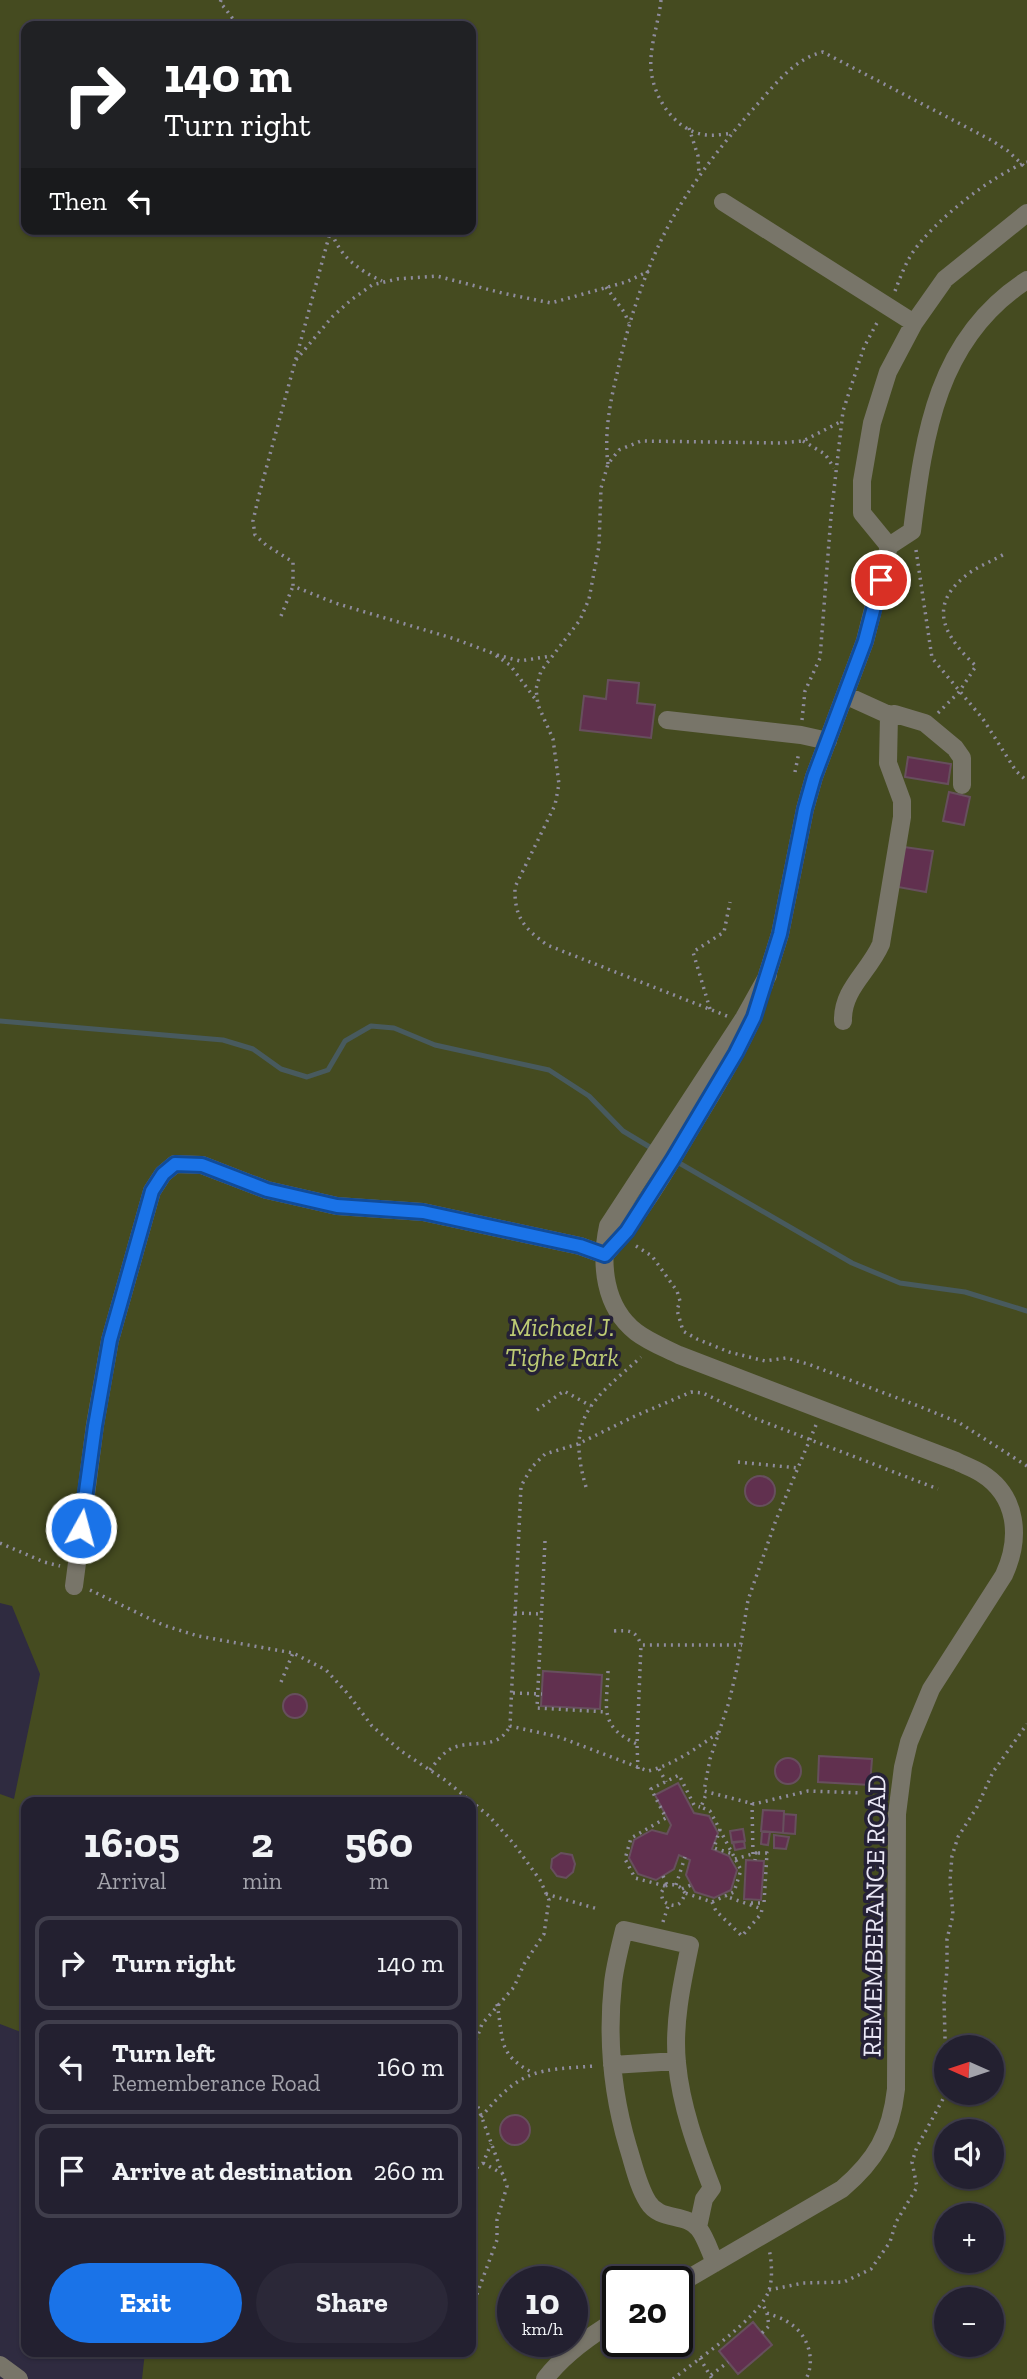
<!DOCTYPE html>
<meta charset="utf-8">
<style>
:root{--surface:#232030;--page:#2b2838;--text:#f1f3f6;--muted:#a3a3ab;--line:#403e4c;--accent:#1a73e8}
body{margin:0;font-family:"Zilla Slab",serif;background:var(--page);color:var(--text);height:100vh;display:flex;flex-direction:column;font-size:26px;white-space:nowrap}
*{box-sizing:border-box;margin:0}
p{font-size:23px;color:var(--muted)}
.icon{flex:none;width:38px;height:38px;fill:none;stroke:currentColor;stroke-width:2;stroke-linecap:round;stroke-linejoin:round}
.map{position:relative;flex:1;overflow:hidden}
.drawer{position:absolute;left:21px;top:1797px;width:455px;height:560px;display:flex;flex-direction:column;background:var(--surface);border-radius:14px;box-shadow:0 2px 5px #0004,0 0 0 2px var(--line)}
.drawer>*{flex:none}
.banner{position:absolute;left:21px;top:21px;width:455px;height:214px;border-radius:14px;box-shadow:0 2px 5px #0004,0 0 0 2px var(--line);background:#202124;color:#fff;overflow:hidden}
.needle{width:46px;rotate:273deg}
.tools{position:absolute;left:934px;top:2035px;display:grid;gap:14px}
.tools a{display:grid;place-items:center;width:70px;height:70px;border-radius:50%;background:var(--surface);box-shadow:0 2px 5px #0004,0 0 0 2px var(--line);font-size:35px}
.speed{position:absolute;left:497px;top:2266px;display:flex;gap:14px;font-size:35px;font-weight:700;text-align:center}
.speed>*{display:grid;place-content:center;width:91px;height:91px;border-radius:50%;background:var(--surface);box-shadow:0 2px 5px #0004,0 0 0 2px var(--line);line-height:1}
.speed small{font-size:18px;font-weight:400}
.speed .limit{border:4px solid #111;border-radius:10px;background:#fff;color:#111}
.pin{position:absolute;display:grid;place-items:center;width:60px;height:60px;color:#fff;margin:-30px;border:4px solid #fff;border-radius:50%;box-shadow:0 2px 7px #0007}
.me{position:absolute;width:77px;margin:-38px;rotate:7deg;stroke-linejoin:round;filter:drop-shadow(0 0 5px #0008)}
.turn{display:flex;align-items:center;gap:24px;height:147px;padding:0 28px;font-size:32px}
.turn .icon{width:91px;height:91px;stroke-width:2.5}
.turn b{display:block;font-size:49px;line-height:60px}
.then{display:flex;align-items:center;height:66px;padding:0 28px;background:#0003;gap:14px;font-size:26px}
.eta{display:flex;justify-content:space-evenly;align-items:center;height:119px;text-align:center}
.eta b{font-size:42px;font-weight:700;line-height:49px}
.cta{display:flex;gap:14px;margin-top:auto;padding:14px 28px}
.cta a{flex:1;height:80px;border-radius:42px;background:var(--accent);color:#fff;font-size:28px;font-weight:700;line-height:80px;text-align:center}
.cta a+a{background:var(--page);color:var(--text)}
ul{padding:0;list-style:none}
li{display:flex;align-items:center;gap:21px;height:94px;margin:0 14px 10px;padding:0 14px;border:4px solid var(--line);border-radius:14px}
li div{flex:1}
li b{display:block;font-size:26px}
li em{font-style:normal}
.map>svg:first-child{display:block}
.green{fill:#454b20;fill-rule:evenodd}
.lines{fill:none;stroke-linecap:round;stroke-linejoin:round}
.stream{stroke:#485a5e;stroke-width:5}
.building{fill:#61304f;stroke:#674f5d;stroke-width:2}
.path{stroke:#8f8c9d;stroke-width:3.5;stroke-dasharray:2 5;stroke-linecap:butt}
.minor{stroke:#787569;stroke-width:18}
.route-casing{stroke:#114b97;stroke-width:18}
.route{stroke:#1a73e8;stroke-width:12}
.labels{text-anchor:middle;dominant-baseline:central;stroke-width:7;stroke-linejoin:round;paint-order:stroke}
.park-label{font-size:26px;font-style:italic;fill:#bdcb74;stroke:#252136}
.street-label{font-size:26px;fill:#ebe9f7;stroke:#252136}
</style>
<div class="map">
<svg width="1027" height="2379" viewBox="0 0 1027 2379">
<rect width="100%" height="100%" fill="#2f2b40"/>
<path class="green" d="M0 0H1027V2379H142L145 2352H471V1802H26V2034L0 2024V1794L14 1799 40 1674 12 1606 0 1603ZM26 26H471V229H26ZM947 2048H992V2093H947ZM947 2132H992V2177H947ZM947 2216H992V2261H947ZM513 2282H572V2342H513ZM618 2282H677V2342H618ZM947 2300H992V2345H947Z"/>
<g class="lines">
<path class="stream" d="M0 1021 223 1040 253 1049 281 1069 307 1077 328 1070 345 1041 371 1026 394 1028 435 1045 549 1070 589 1096 623 1131 653 1149
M674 1160 852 1263 900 1283 965 1292 1027 1311"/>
</g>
<path class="building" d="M608 680 639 683 637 703 655 705 651 738 580 730 584 696 606 699Z
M908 757 951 764 948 784 905 777Z
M949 792 970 797 964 825 943 821Z
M904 847 933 851 926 892 898 887Z
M745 1491a15 15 0 1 1 30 0a15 15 0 1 1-30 0Z
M543 1671 602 1675 600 1709 541 1706Z
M283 1706a12 12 0 1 1 24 0a12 12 0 1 1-24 0Z
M819 1756 872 1759 870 1785 818 1782Z
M775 1771a13 13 0 1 1 26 0a13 13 0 1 1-26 0Z
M678 1783 694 1813 709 1816 718 1833 712 1849 729 1856 737 1870 731 1890 714 1898 695 1892 686 1875 690 1860 679 1855 674 1869 656 1880 638 1874 629 1858 634 1840 652 1830 667 1834 671 1825 655 1795Z
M763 1810 784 1811 783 1833 761 1831Z
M784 1814 796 1815 795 1834 783 1833Z
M743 1829 745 1841 732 1843 730 1831Z
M762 1832H770L768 1845 761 1844Z
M774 1835 789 1837 786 1849 774 1848Z
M744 1841 745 1848 735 1850 733 1842Z
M561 1853 572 1855 575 1864 573 1872 566 1878 557 1876 551 1868 552 1859Z
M746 1860 764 1861 761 1900 744 1899Z
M500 2130a15 15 0 1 1 30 0a15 15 0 1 1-30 0Z
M753 2322 772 2345 738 2374 719 2351Z"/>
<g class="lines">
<path class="path" d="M221 0 220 3C229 11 232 22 243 26
M661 0C659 20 652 39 651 58 648 90 672 131 706 135 715 136 725 134 733 133
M689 128 698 156 699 174
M331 229 259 495 253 521 255 535 266 545 293 562V586L335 603 455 639 492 653 510 665 536 700
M332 233C340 257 360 271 382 281
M606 287 624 312 629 323
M895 291C900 278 905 264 913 252 934 221 992 175 1027 162
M296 360 332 317 351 300 372 285 397 279 437 276 502 293 551 303 626 282 649 271
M803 441 825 454 834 468
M608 464C604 434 610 402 617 374 628 322 648 260 675 214 697 176 725 141 754 108 774 86 793 59 823 52L991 140 1008 151 1027 169
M916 550 932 658 983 719 1016 771 1027 781
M281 616 293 586
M497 655 520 661 551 656
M938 713 959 692 976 666C948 640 926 609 963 578 975 567 993 561 1006 553
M802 720 805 691 820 658 831 516 843 411 864 347 879 319
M795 772 799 752
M710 1009 693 952 724 932 730 902
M727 1016 547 945C524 928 514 917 515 887L555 805 559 784 553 739 538 705 536 689 541 671 580 620 589 599 599 546 601 488 608 464 619 450 641 441 780 443 803 441 840 422
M636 1246 652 1256 677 1291 680 1301 677 1310 683 1331 697 1339 729 1352 765 1361 786 1358 808 1364 921 1407 958 1422 1027 1466
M537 1410 564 1391 591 1406
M816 1425 776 1520 748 1600 737 1668 729 1702 710 1759 704 1791 754 1804 808 1791 861 1793
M738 1462 798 1468
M586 1487C565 1416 593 1400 641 1357
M545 1541 537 1708 607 1712
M0 1543 44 1562 60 1566
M90 1590 163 1625 198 1636 293 1653 326 1670 348 1694 372 1726 401 1751 445 1780 489 1816 514 1844 540 1880 549 1900 544 1934 524 1964 514 1987 482 2024 475 2043 471 2069 475 2099 507 2186 497 2220V2240L471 2310
M515 1613 541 1614
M614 1631C629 1630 636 1630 641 1645
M608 1671C607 1709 598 1726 637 1744
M281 1682 293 1653
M513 1693 542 1694
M718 1733C697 1748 673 1765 648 1771L559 1737 510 1726 521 1486 532 1467 545 1454 578 1444 633 1417 691 1392 703 1393 754 1418 938 1489
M638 1769 637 1744 641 1645H742
M659 1769 666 1782
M430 1770C437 1761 444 1751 455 1747 476 1740 498 1750 510 1726
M752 1803 753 1854
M720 1829 714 1848 733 1854
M735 1859 756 1853 755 1860
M663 1876 667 1885
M676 1885 685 1857
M665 1886 635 1878 625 1859 631 1838 666 1818 651 1789 679 1775 694 1805 700 1807
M682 1889 691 1885
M685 1893C680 1885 674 1883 665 1886L661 1893 663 1901C674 1908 681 1907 685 1893L712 1902 734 1892 741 1870 710 1811 701 1807 707 1792
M546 1894 598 1909
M712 1902 716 1911 742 1936 761 1914 762 1909 725 1896
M751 1903H764L767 1853H756
M663 1922 668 1906
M497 2004C504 2041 497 2054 533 2073
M481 2117C521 2069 536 2070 595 2066
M483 2163 503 2174
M471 2172 483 2163 491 2144
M769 2290 803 2283 844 2282 871 2269 890 2242 896 2222 917 2187 912 2162 917 2147 943 2099 946 2076 944 1999 947 1970V1939L953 1915 950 1880 952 1856 958 1837 977 1807 993 1772 1027 1724
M767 2313C774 2316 783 2318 789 2323 808 2334 816 2360 806 2379
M762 2333 769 2326 767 2313 762 2303
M700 2358 712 2379
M711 2375 728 2362
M673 2379C697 2360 756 2320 768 2293 773 2281 772 2262 769 2249"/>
<path class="minor" d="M723 202 914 323
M889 546 862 513V481L872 423 888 372 914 323 945 279 1027 213
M889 546 912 531C924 434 937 338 1027 280
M889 715 895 714 925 723 955 748 962 758V785
M667 720 801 735 828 741
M764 985 780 934 805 809 814 777 865 641 889 546
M843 1021C842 989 869 972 881 944L902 817V801L888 763 889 715 845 695
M605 1255C638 1218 664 1174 690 1130 711 1095 734 1059 751 1022
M74 1586 95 1425 110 1340 152 1191 163 1174 175 1164 202 1165 267 1190 337 1206 423 1212 580 1246 605 1255
M612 2065 677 2061
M698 2227 704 2199 712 2188C696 2147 681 2106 677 2063 673 2024 682 1983 690 1945L624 1930C620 1947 615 1965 613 1983 607 2039 612 2093 628 2147 634 2166 638 2186 648 2202 660 2222 686 2212 699 2229 706 2238 710 2252 715 2263
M677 2285 842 2189C876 2160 891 2134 896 2089L897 1814 903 1767 909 1742 931 1689 1004 1575C1021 1538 1018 1496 981 1473 973 1468 964 1465 956 1461L679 1355C665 1348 649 1342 636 1332 604 1307 600 1264 608 1226L744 1018 768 975
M0 2365 19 2379
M545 2379C564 2354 591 2335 618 2319"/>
</g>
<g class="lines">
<g class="route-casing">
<path id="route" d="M81 1528 95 1426 110 1340 152 1191 163 1174 175 1164 202 1165 267 1190 337 1206 423 1212 580 1246 605 1255 627 1231 673 1159 736 1053 754 1017 780 934 805 809 814 777 865 641 881 580"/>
</g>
<use href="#route" class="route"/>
</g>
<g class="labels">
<g class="park-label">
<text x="562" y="1327">Michael J.<tspan x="562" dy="30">Tighe Park</tspan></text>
</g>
<g class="street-label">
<text transform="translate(874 1916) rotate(-89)">REMEMBERANCE ROAD</text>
</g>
</g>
</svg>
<div class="tools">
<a><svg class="needle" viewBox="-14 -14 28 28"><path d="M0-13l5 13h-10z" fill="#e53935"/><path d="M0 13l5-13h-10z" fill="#a3a3ab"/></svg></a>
<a><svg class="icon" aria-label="sound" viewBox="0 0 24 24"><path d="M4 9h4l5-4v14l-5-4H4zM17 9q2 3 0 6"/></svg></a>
<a>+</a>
<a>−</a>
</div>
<div class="speed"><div>10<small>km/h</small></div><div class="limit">20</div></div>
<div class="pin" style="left:881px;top:580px;background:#d93025"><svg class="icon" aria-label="arrive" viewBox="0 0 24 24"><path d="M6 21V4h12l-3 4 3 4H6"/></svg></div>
<svg class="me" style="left:81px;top:1528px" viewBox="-20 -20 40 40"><circle r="17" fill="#1a73e8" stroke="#fff" stroke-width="3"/><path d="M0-11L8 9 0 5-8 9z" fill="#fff"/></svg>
<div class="banner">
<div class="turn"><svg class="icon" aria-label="right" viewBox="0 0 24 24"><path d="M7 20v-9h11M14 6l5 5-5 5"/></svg><div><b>140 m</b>Turn right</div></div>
<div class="then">Then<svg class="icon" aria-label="left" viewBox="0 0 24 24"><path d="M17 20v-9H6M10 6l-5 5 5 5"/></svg></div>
</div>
<section class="drawer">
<div class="eta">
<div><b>16:05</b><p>Arrival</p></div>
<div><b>2</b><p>min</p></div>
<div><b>560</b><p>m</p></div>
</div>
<ul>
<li><svg class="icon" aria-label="right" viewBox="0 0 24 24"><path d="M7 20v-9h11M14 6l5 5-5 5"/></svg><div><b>Turn right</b></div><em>140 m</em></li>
<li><svg class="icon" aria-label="left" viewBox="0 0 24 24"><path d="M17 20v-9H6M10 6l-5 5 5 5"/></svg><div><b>Turn left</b><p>Rememberance Road</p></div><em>160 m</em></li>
<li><svg class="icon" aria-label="arrive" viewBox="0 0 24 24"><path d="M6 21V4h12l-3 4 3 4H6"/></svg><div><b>Arrive at destination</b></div><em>260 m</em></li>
</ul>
<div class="cta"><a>Exit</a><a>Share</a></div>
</section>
</div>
